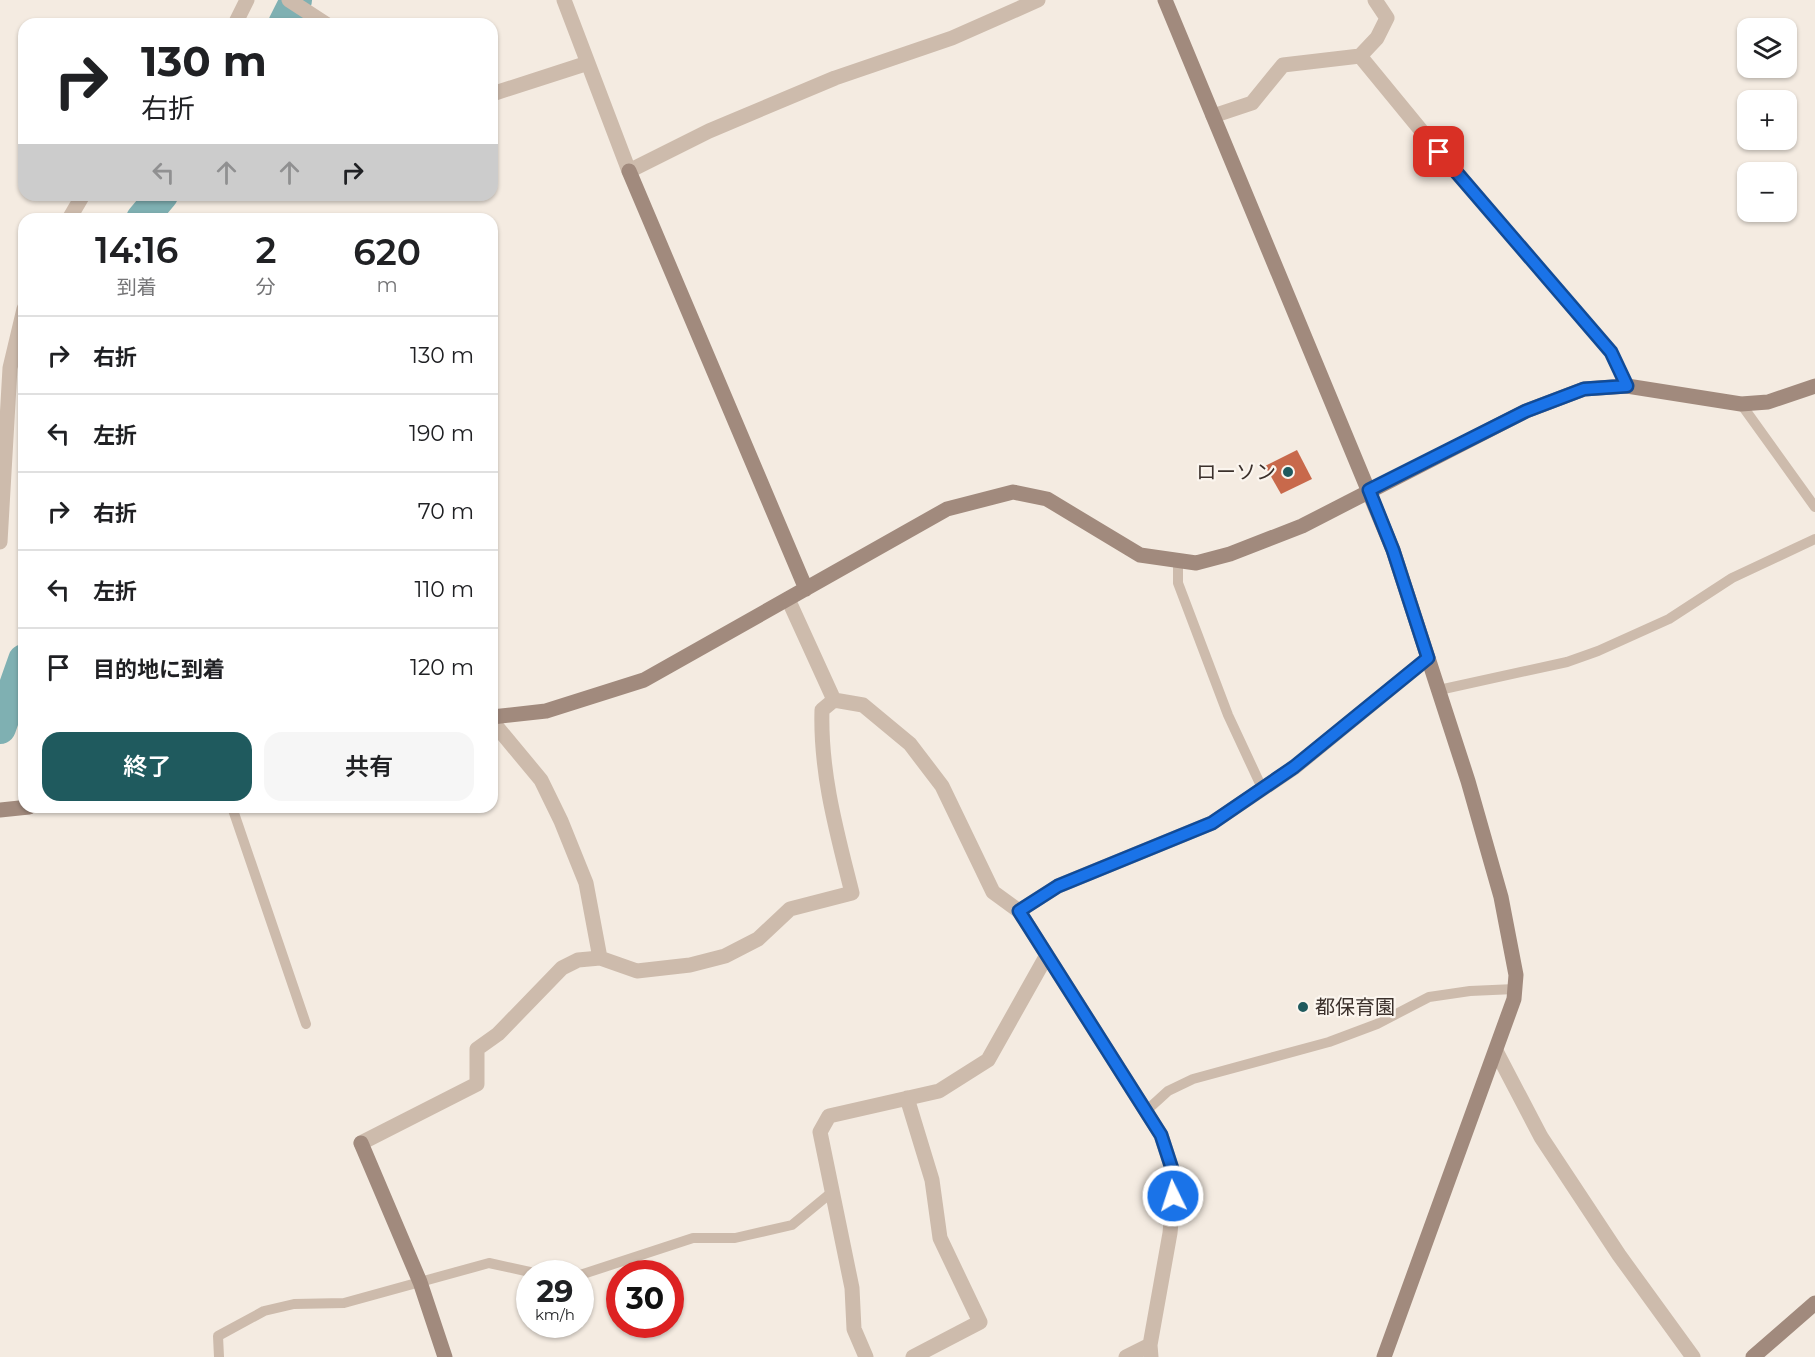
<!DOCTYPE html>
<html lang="ja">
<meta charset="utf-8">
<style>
:root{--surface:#fff;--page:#f6f6f6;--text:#202124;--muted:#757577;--line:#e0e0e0;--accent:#1f5a5e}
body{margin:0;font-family:Montserrat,"Noto Sans JP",sans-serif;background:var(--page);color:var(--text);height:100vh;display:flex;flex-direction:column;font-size:22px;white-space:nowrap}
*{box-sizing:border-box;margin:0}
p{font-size:20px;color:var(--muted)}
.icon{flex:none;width:33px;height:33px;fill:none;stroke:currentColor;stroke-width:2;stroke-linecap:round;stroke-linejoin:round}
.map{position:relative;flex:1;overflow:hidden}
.panel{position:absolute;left:18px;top:213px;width:480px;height:600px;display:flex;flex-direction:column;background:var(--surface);border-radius:18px;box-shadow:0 2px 4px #0004}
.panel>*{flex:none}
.top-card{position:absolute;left:18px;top:18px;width:480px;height:183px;border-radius:18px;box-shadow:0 2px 4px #0004;background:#fff;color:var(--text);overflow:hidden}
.fabs{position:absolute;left:1737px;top:18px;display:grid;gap:12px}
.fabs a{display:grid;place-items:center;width:60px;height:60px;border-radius:12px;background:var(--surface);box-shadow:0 2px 4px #0004;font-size:30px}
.speed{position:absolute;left:516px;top:1260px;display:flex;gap:12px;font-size:30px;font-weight:700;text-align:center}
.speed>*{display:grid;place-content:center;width:78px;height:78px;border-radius:50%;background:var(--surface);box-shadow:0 2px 4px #0004;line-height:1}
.speed small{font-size:15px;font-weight:400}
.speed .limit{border:9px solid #d22;background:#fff;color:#111}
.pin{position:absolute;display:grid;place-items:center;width:51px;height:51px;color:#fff;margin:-26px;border-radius:12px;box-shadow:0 3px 9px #0006}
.me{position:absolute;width:66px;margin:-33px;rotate:356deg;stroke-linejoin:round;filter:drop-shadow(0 0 4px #0008)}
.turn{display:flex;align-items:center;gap:21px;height:126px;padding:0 24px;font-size:27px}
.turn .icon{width:78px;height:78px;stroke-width:2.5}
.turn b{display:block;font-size:42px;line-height:51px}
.lanes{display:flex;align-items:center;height:57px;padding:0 24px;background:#0003;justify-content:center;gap:30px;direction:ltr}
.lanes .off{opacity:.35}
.eta{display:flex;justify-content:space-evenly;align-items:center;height:102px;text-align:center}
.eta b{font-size:36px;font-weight:600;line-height:42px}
.button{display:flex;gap:12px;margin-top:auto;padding:12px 24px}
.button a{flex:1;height:69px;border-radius:18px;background:var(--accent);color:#fff;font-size:24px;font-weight:600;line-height:69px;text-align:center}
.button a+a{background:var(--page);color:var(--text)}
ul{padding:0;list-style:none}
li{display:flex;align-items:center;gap:18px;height:78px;padding:0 24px;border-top:2px solid var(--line)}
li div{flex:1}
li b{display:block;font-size:22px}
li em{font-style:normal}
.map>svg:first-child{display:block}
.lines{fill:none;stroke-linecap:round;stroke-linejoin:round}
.river{stroke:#7fb0b2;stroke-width:32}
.building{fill:#c8694b}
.lane{stroke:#cdbbac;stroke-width:10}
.street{stroke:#cdbbac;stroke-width:15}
.secondary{stroke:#a18a7d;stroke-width:15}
.route-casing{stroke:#114b97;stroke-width:15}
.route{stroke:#1a73e8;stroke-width:10}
.poi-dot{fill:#1f5a5e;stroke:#fbf5ee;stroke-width:2}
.labels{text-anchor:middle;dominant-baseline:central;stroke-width:4.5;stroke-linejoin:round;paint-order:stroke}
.poi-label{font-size:20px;fill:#3b302b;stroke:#fbf5ee;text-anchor:end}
</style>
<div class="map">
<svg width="1815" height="1357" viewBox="0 0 1815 1357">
<rect width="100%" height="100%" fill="#f4ebe1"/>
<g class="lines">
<path class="river" d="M284 24 296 0
M142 219 162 195
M0 728 24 660"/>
</g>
<path class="building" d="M1297 450 1312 479 1281 494 1265 466Z"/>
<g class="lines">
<path class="lane" d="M1452 168 1611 352 1627 386
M1741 404 1815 507
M1178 561V583L1228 715 1262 788
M1439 690 1567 662 1598 651 1669 619 1732 578 1815 539
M232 807 306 1024
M1146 1111 1168 1091 1193 1079 1329 1042 1377 1024 1429 997 1470 991 1515 989
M580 1275 693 1238H735L792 1225 832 1192
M219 1357 218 1336 264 1311 294 1304 344 1303 489 1263 539 1274"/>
<path class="street" d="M289 0 326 24
M564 0 629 171 709 131 835 78 952 38 1038 0
M235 24 247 0
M1360 56 1452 168
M492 94 588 63
M1213 116 1252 103 1283 65 1360 56 1377 38 1387 18 1375 0
M69 219 83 195
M0 542 10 368 24 309
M788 599 834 700
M834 700 863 705 910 744 942 786 993 892 1019 911 1161 1135 1175 1178 1170 1233 1150 1345 1151 1357
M492 721 541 780 561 821 586 883 600 958
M1019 911 1058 886 1212 823 1295 767 1428 658
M1496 1051 1541 1137 1619 1255 1693 1357
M907 1098 932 1180 940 1238 980 1322 913 1357
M361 1143 477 1084V1049L498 1034 562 968 578 960 600 958 637 971 690 965 725 956 758 939 790 909 852 893C837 833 820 773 822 710L834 700
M866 1357 854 1329 852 1288 820 1132 829 1116 939 1091 988 1060 1047 955
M1126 1357 1150 1345"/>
<path class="secondary" d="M1165 0 1393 550 1468 781 1501 897 1516 975 1514 999 1384 1357
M629 171 806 589
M492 717 546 711 644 680 947 509 1013 492 1047 499 1140 555 1196 563 1230 554 1302 526 1526 411 1584 389 1627 386 1741 404 1768 402 1815 386
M0 810 29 807
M361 1143 420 1282 445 1357
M1753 1357 1815 1303"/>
</g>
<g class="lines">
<g class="route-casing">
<path id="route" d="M1173 1196 1175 1178 1161 1135 1019 911 1058 886 1212 823 1294 767 1428 658 1393 550 1369 490 1526 411 1584 389 1627 386 1611 352 1439 152"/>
</g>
<use href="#route" class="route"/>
</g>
<g class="poi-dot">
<circle cx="1288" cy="472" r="6"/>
<circle cx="1303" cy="1007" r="6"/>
</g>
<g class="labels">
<g class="poi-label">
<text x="1276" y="472">ローソン</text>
<text x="1315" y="1007" text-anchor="start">都保育園</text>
</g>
</g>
</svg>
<div class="fabs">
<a><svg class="icon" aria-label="layers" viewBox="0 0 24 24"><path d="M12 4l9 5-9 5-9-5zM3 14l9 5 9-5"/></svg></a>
<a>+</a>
<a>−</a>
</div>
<div class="speed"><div>29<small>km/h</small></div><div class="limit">30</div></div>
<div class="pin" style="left:1439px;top:152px;background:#d93025"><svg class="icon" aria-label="arrive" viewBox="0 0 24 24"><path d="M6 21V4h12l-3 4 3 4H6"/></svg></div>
<svg class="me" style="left:1173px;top:1196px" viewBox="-20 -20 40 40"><circle r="17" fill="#1a73e8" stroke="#fff" stroke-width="3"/><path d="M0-11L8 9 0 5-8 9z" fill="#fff"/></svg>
<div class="top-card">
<div class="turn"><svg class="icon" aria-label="right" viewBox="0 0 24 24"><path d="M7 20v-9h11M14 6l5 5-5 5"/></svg><div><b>130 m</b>右折</div></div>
<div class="lanes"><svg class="icon off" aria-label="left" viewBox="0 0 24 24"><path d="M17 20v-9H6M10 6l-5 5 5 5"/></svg><svg class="icon off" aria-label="ahead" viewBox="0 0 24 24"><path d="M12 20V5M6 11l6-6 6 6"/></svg><svg class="icon off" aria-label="ahead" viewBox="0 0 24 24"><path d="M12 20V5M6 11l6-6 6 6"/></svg><svg class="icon" aria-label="right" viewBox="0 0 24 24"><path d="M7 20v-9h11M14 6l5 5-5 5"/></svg></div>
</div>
<section class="panel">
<div class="eta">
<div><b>14:16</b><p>到着</p></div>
<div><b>2</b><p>分</p></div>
<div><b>620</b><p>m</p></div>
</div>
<ul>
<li><svg class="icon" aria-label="right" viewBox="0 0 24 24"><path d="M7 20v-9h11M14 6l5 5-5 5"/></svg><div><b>右折</b></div><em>130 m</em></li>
<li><svg class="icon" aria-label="left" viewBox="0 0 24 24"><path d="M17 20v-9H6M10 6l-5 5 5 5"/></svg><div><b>左折</b></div><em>190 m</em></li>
<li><svg class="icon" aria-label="right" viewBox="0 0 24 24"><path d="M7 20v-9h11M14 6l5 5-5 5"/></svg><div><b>右折</b></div><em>70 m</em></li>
<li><svg class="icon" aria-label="left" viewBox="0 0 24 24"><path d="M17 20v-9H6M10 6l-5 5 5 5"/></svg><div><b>左折</b></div><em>110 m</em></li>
<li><svg class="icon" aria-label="arrive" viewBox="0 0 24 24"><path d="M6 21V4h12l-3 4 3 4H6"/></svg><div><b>目的地に到着</b></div><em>120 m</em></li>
</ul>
<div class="button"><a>終了</a><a>共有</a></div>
</section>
</div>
